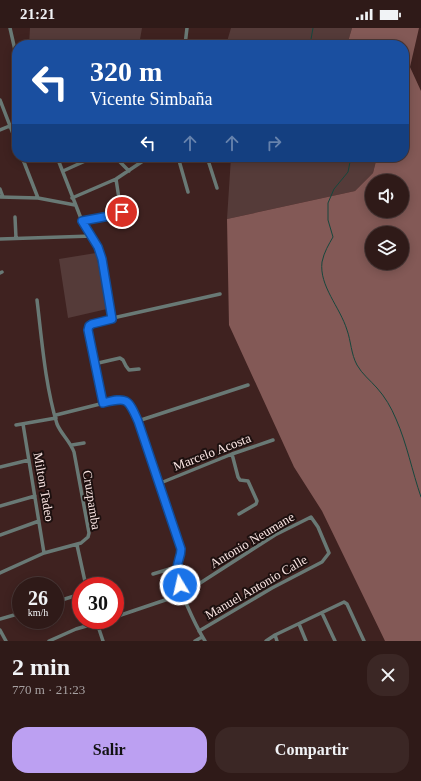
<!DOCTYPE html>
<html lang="es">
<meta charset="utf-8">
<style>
:root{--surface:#2f1a18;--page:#3b2725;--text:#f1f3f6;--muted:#a7a1a2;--line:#4a3837;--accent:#bca0f2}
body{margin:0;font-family:Georgia,serif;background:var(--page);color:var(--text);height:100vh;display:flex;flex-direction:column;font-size:15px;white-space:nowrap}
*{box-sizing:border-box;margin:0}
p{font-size:13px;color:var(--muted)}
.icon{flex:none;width:22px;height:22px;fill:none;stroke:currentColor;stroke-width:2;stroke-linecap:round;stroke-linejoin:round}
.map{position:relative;height:613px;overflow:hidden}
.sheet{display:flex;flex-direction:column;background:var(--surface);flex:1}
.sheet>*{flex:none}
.hud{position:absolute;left:12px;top:12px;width:397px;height:122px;border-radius:16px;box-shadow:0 2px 10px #0003,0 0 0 1px var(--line);background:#1a4fa0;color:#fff;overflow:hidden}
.fabs{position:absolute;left:365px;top:146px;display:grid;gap:8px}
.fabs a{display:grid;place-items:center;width:44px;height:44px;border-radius:50%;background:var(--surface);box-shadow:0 2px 10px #0003,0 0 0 1px var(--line);font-size:20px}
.speed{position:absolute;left:12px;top:549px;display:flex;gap:8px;font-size:20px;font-weight:700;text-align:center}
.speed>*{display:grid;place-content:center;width:52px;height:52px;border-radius:50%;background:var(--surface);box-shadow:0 2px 10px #0003,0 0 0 1px var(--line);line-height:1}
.speed small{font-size:10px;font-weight:400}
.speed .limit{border:6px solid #d22;background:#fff;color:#111}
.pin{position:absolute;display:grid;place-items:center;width:34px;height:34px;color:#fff;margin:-17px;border:2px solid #fff;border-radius:50%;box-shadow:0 1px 4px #0007}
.me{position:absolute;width:44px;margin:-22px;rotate:351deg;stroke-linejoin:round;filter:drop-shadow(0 0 3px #0008)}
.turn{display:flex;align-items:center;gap:14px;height:84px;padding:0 12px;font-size:18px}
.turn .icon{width:52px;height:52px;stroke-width:2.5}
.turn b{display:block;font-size:28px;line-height:34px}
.lanes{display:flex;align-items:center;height:38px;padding:0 12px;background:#0003;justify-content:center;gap:20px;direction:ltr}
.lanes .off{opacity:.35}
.round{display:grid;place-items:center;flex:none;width:42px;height:42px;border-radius:16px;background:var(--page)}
.summary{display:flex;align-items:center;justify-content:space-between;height:68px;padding:0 12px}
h1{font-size:24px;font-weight:700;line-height:30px}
.primary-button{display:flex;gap:8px;margin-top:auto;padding:8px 12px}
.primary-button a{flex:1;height:46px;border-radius:16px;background:var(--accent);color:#111;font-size:16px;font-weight:700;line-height:46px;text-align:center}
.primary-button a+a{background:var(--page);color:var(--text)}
.status{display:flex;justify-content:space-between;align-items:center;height:28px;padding:0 20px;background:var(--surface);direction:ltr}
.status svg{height:11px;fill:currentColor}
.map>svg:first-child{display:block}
.green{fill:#553b39}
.forest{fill:#835956;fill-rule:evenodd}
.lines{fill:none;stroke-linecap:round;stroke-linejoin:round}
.stream{stroke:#16473d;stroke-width:1}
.street{stroke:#697975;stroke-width:3.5}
.route-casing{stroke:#114b97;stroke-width:10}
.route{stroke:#1a73e8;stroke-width:7}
.labels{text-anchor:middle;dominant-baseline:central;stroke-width:4;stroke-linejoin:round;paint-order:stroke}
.street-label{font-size:13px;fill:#fbe6e4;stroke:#1d100f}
</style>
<div class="status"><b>21:21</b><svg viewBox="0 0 49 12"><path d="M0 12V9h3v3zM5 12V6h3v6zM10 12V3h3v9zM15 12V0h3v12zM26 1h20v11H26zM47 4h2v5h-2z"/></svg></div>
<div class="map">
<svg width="421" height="613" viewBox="0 0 421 613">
<rect width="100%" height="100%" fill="#3f2220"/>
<path class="green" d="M30 0H142L139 17H29Z
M231 0H352L347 17H226Z
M231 129H377L373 145 355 163 227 191Z
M96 225 107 281 68 290 59 231Z"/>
<path class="forest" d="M352 0H419L410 39 421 63V613H385L322 483 294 439 229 297 227 191 355 163 373 145 377 129H404V17H347ZM372 153H402V183H372ZM372 205H402V235H372Z"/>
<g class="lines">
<path class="stream" d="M310 17 313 0
M351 129 348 144 334 161 328 175V192L333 209C329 216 324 224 322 234 319 258 340 279 347 302 351 313 351 326 357 337 362 346 370 352 377 360 385 369 391 379 396 391 407 416 412 443 421 469"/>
<path class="street" d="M10 0 17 31
M185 17 187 0
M0 72 17 116
M0 102 17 95
M22 129 38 170
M57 129 82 193 98 219 102 231 112 291
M115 129 129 143
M178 129 188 164
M207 129 217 160
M63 143 94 129
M0 161 3 169
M0 169 38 170 75 177
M72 170 116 151 149 129
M15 189 16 210
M82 193 121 185V184L116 151
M0 211 92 208
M0 245 2 244
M94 336 120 330 123 332 126 338 129 342 139 341
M103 375 88 302 89 298 95 294 220 266
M56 387 120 371C132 374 134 383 138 393L181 521C181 529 177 533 176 539 174 554 197 600 205 613
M138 393 248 357
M23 396 44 525
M16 397 56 390
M72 417 84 415
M232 426 238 449 240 452 248 453 257 473 256 476 239 486
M0 439 29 432
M158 456 232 426 273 412
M0 478 35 468
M0 507 39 493
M77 517 86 558
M0 545 44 525 81 515 88 509 89 505 74 424C70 413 61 406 57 396 45 356 42 313 37 272
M153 546 176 539
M55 574 81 566
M322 585 335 613
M115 589 183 566 275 507 311 489 318 499 329 525 322 534 272 560 199 603
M0 591 21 585
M96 592 103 613
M299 596 306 613
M0 602 6 613
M275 607 277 613
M49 613 76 601 107 592
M195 613 202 609
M266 613 275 607 344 574 347 576 364 613"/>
</g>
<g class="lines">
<g class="route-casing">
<path id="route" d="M122 184 120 186 82 193 98 219 102 231 112 291 92 296 89 298 88 302 103 375C127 369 128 370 138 393L181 521C181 529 177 534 177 541 176 546 178 552 180 557"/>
</g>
<use href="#route" class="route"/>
</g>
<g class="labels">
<g class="street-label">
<text transform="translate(212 424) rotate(-21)">Marcelo Acosta</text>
<text transform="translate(44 459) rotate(80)">Milton Tadeo</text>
<text transform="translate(92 472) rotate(81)">Cruzpamba</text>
<text transform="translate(252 512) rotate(-31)">Antonio Neumane</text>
<text transform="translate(256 559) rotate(-30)">Manuel Antonio Calle</text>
</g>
</g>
</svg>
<div class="fabs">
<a><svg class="icon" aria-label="sound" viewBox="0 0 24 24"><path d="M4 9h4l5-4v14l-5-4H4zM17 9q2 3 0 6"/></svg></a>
<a><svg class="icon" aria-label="layers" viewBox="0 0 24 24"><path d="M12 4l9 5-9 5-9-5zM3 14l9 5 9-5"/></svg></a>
</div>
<div class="speed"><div>26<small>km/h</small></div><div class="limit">30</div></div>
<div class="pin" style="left:122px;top:184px;background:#d93025"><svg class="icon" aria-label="arrive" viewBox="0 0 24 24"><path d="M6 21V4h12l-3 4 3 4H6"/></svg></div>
<svg class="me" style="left:180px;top:557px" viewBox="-20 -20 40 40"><circle r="17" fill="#1a73e8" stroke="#fff" stroke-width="3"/><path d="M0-11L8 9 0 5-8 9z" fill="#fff"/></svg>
<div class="hud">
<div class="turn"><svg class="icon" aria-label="left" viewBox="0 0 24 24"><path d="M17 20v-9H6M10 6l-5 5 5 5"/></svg><div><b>320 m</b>Vicente Simbaña</div></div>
<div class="lanes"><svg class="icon" aria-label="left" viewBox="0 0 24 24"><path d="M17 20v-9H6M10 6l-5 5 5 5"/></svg><svg class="icon off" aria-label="ahead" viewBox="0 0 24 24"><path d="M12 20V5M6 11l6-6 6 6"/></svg><svg class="icon off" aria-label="ahead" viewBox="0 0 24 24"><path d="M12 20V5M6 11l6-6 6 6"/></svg><svg class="icon off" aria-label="right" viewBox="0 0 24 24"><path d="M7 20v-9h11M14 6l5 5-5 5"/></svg></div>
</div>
</div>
<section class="sheet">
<div class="summary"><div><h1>2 min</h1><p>770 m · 21:23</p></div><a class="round"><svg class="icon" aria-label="close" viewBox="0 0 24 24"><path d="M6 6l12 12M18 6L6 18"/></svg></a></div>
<div class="primary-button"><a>Salir</a><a>Compartir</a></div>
</section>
